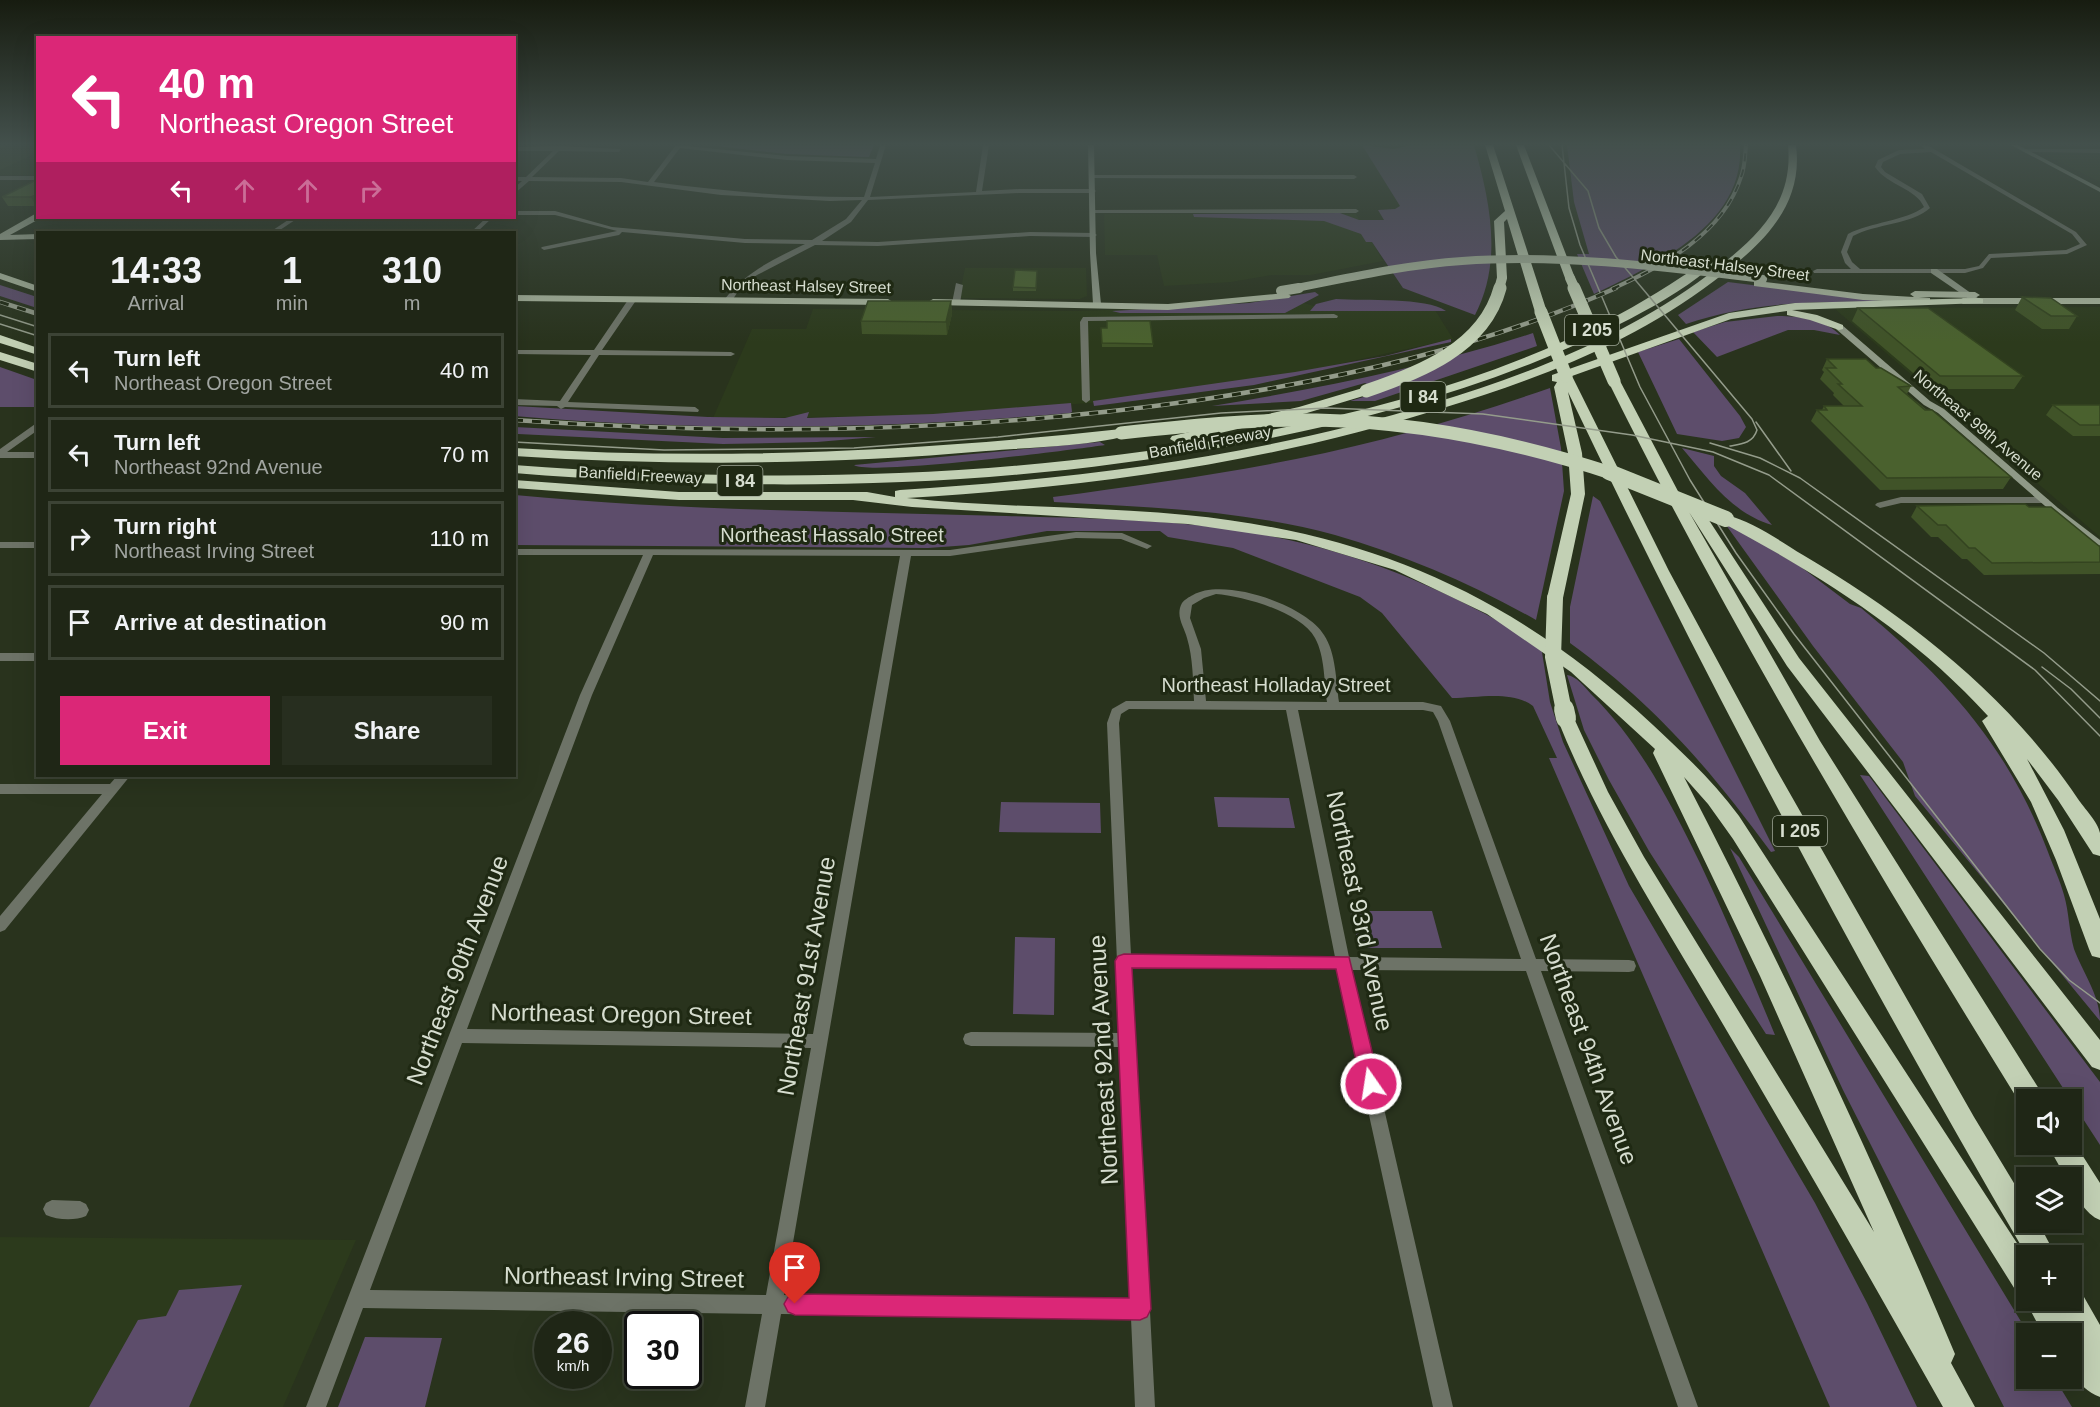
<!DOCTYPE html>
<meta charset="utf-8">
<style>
:root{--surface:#1f2616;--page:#272e1f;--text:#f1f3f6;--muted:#a1a5a1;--line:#3c4335;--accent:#db2777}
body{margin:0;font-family:Arial,sans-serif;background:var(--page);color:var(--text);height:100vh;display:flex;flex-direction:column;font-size:22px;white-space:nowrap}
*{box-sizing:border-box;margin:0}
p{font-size:20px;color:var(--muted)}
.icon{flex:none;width:33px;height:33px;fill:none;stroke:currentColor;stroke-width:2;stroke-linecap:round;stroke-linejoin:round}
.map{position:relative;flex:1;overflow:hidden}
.panel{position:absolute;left:36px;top:231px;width:480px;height:546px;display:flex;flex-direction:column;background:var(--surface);border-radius:0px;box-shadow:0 6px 24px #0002,0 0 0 2px var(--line)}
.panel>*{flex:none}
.hud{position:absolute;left:36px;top:36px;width:480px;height:183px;border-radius:0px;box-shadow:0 6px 24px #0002,0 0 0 2px var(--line);background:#db2777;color:#fff;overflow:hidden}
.controls{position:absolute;left:2016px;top:1089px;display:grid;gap:12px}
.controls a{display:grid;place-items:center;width:66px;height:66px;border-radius:0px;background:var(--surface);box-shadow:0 6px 24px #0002,0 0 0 2px var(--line);font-size:30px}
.speed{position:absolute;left:534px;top:1311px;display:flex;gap:12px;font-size:30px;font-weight:700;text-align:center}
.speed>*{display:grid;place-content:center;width:78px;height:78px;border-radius:50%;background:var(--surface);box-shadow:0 6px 24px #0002,0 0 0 2px var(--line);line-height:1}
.speed small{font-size:15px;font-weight:400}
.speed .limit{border:3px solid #111;border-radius:9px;background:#fff;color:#111}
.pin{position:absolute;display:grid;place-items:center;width:51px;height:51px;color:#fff;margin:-62px -26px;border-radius:50% 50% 50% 0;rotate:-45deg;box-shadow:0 0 6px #0007}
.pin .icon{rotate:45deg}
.me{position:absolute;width:66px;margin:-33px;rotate:347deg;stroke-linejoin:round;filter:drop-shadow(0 0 4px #0008)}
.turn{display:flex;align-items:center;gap:21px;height:126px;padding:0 24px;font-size:27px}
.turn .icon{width:78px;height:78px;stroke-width:2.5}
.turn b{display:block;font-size:42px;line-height:51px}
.lanes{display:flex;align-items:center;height:57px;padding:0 24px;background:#0003;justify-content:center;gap:30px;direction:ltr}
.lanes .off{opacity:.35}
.eta{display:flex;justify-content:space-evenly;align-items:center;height:102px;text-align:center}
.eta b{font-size:36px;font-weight:700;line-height:42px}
.primary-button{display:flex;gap:12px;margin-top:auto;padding:12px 24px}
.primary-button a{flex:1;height:69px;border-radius:0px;background:var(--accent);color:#fff;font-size:24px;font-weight:700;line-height:69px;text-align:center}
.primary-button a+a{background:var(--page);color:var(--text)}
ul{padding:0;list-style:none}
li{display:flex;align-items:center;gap:18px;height:75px;margin:0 12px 9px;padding:0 12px;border:3px solid var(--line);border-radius:0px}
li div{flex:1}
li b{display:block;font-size:22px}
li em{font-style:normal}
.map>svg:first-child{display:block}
.built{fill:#2c3a1c}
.green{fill:#5d4d6b}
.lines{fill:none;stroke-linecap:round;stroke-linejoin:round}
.street{fill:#6d7367;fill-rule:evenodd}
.secondary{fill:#8f9987;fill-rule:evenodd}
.primary{fill:#aab69e;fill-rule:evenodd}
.highway{fill:#c2d0b4;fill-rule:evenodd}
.tram{stroke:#949c8b;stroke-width:1.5}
.rail-far1-casing{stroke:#949c8b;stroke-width:4}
.rail-casing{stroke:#949c8b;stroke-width:4.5}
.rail-far1{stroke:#1f2913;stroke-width:2;stroke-dasharray:8;stroke-linecap:butt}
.rail{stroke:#1f2913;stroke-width:3;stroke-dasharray:9;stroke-linecap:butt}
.primary-bridge-far1{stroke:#aab69e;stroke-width:8}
.primary-bridge{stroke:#aab69e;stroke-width:10}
.highway-bridge-far3{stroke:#c2d0b4;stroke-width:10}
.highway-bridge-far2{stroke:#c2d0b4;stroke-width:13}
.highway-bridge-far1{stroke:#c2d0b4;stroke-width:16}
.highway-bridge{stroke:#c2d0b4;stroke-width:20}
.wall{fill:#405328}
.shaded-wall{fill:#344420}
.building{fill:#4a612e;stroke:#344420;stroke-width:1.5}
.route{fill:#db2777;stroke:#8e194d;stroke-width:1.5}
.labels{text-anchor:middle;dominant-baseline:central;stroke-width:6;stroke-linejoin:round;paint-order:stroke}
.far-street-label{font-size:16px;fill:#d6ddcf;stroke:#1f2913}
.shield{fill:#1f2913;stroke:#9fa797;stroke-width:1.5}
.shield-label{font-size:18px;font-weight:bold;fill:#d6ddcf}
.street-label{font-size:20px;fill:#d6ddcf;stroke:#1f2913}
.near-street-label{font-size:24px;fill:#d6ddcf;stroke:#1f2913}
</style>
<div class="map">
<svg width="2100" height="1407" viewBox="0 0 2100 1407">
<rect width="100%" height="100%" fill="#29331d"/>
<path class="built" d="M0 145H37V175H0Z
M2042 153H2100V182Z
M1104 214H1356L1383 261 1311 275H1272L1231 282 1164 286 1157 255H1105Z
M965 268H1086L1087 296 1080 299 959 298Z
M1287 298 1314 306 1432 305 1453 339 1297 373 1104 402 908 416 713 418 752 329H806L813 309 1076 311 1232 306Z
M2100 307V537L1835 309 1838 308Z
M0 1237 356 1240 283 1407H0Z"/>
<path class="green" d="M708 145H874L869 157H866L787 154Z
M1362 145 1394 149 1411 145H1474C1490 201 1503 261 1475 315L1403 288 1372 242H1366L1361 234 1324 221 1194 217 1193 214 1340 213 1359 220H1384L1378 210 1395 209 1400 206Z
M1567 145H1740C1745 225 1656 264 1594 294L1577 254H1589L1574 202Z
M1728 282 1881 301 1882 302C1814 301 1751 302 1686 324L1678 315Z
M0 285 37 297V308L0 296Z
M1315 292 1319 295 1285 313H1120L1112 311 1249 303Z
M1336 299C1365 301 1426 297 1446 311H1310L1316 304Z
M1777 316C1798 316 1825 319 1840 335L1814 330H1788L1717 357 1693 332 1725 322Z
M1533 333 1537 346 1375 401H1350L1380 392 1365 383 1301 401 1212 406C1321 388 1428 367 1533 333Z
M1451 339V342L1254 385 1110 404 1094 406 1093 401 1295 372 1385 356Z
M1679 339 1740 416 1746 427 1739 438 1722 441 1677 434 1638 352Z
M0 367 37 380V407H0Z
M1550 388 1561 448 1564 491 1536 620C1472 584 1405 555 1335 535 1244 510 1147 507 1054 502L1053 497C1134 486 1216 475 1296 459 1382 442 1466 417 1550 388Z
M1071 403 1072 412 1070 413C884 429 700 432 514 416L515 406 708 417 785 418 809 412 807 418 933 414Z
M515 427 723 438 876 437 817 442 723 444 518 434 515 433Z
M1100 442 1105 445C1072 450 869 476 854 465Z
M1682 448 1714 456V466L1721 476 1745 493 1772 525C1731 513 1708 478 1682 448Z
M515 495C678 511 842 511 1006 516 1101 519 1197 519 1289 540 1380 560 1463 598 1541 646L1550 702 1563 742 1629 886 1815 1203 1867 1303 1917 1407H1830L1549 758H1557L1533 706C1512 690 1477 698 1452 698L1382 613 1360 597 1233 548 1168 537 1160 531H1047L969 545 928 548 515 545Z
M1593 496 1600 501 1775 851 1771 852C1708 767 1656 706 1570 643V607Z
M1726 525H1730L1801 567 1850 604 1861 608C1947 679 2008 746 2048 852 2053 866 2060 880 2064 895 2069 912 2069 931 2074 949 2083 973 2100 995 2100 1021L1915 796 1903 762 1813 646Z
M1567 675C1576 676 1585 687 1591 694 1640 742 1670 802 1700 863 1727 920 1751 977 1775 1035L1766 1034 1649 851 1609 780 1584 730Z
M1860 775 1869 776 2100 1082V1145Z
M1214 797 1289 798 1295 828 1218 827Z
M1001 802 1100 803 1101 833 999 832Z
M1730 848 1739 857 2028 1333 2026 1378 2055 1379 2072 1407H2004L1843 1090Z
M1351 911H1432L1442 948H1359Z
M1015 937 1055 938 1054 1015 1013 1014Z
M242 1285 189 1407H89L138 1320 166 1316 179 1290Z
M365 1337 442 1338 425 1407H338Z"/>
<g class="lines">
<path class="street" d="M676 145 787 156 876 159 880 145H886L870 197 976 192 983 145H989L982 191 1019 189H1093L1096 191 1093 193H1019L868 200 851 222 822 241 878 242 1030 232 1094 233 1097 235 1094 237 1030 236 878 246 815 245 757 275 741 287 731 302H728L724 300C745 272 774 259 805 244L745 243 622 232 619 235 544 250 541 248 542 247 617 231 555 215H514V211H555L612 227 745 239 812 240 846 219 862 200 830 201 721 195 621 182 529 181 514 194V188L522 181H514V177H526L553 151H514V147L559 146 621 149 619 152 559 151 532 177 621 178 648 182ZM680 148 787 160 875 163 864 197C793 198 723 191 654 182Z
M1920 145H1927L1934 149 2076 232 2087 245 2067 254 1991 258 1983 268 1965 273H1814L1813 271 1817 269H1851L1845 263 1841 252 1848 234C1871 222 1905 221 1924 207 1916 188 1888 186 1875 167L1878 160 1899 150 1925 149ZM1931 152 2072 234 2080 244 2066 250 1989 254 1979 266 1965 269H1860L1852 262 1847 252 1853 236C1875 224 1913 224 1930 208L1922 194 1885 172 1881 167 1883 162 1900 154Z
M2025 149H2100V153L2023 152Z
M1093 175H1354L1357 177 1354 179 1091 178Z
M0 176H38V180H0Z
M1093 210 1356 209 1359 211 1356 213H1091L1090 212Z
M291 218H298L277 232H270Z
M486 218H492L477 232H471Z
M956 283 963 285 960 303 956 305 952 303Z
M630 297 637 299 602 350 731 352 735 354 731 356 599 355 568 402 695 407 699 410 698 412 565 407 561 409 557 406 514 405V399L560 401 591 355 514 354V350H594Z
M1334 314 1338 316 1337 318 1088 321 1090 400 1086 403 1082 400 1080 322 1083 317Z
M38 422V430L7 452H38V458H0V449Z
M1901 497H2044L2049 500 2044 503H1901L1880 508 1875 505 1877 503Z
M1076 532 1122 533 1152 546 1147 549 1121 539 1076 538 950 556H911L784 1295 1131 1299 1120 1047 971 1046 965 1044 963 1039 965 1034 971 1032 1120 1033 1107 723 1112 709 1126 701H1194C1193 680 1193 658 1187 638 1184 626 1175 616 1182 603 1184 600 1189 597 1193 595 1224 577 1306 605 1324 635 1336 653 1336 681 1339 702H1423L1441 706 1450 721 1536 959 1629 960 1634 961 1636 966 1634 971 1629 972 1541 971 1698 1407H1678L1526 971 1352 970 1453 1407H1433L1337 969 1132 967 1155 1407H1135L1131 1318 781 1314 765 1407H745L762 1314 363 1308 326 1407H306L580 695 643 555H514V549L950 550ZM653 555 900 556 813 1034 467 1029 592 695ZM1216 594C1243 596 1301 612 1315 638 1325 656 1324 682 1327 702L1206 701 1201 649 1190 618 1192 605 1204 598ZM1129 709 1286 710 1335 957 1131 955 1119 723 1121 714ZM1298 710H1423L1433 712 1438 721 1521 959 1349 957ZM462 1043 811 1048 766 1295 370 1290Z
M0 542H38V548H0Z
M0 653H38V661H0Z
M117 776H130L5 930 0 932V916L102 794H0V784H110Z
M52 1200 80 1201 86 1204 89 1210 86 1216C75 1221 57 1220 46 1215L43 1209 46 1203Z"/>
<path class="secondary" d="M1088 145H1094L1096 253 1101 304 1097 306 1093 304 1090 253Z
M2011 145H2018L2100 188V192Z
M1931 269H1937L1982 301 1975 303 1931 273Z
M1836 325H1842L1930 401 1944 409 2058 508 2100 540V548L2052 512 1938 413 1924 405 1836 329Z"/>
<path class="primary" d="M35 214 41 218 10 235 38 234V239L0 240V234Z
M0 273 38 286V292L0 279Z
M1757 281 1863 294 1914 297 1910 294 1915 291 1975 292 1980 295 1975 298 1919 297 1930 298V302L1927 303 1863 300 1754 286V282Z
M1286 293 1291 296 1289 298 1168 310 933 305 928 302 933 299 1168 304Z
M514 295 888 299 893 302 888 305 514 301Z
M2100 298V304H1963L1958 301 1963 298Z"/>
<path class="highway" d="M1485 145H1493L1547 312 1545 314 1535 312 1507 219 1504 222 1507 278 1502 281 1497 278 1494 221 1505 211Z
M1516 145H1524L1575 278 1574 280 1565 278Z
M1788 145H1796C1804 208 1760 246 1714 281 1634 342 1539 379 1443 408 1267 463 1091 487 907 498 1000 508 1093 506 1186 515 1373 533 1516 597 1653 725 1684 754 1714 782 1739 816L2026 1257V1295L2016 1291 1733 839 1708 804 1684 777C1781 965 1873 1158 1955 1354L1951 1363 1975 1407H1943C1868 1274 1792 1141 1714 1009 1658 914 1598 821 1557 718L1560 714H1572L1608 792 1644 857 1874 1232 1760 976 1653 753 1655 749 1571 672 1487 614 1395 570 1296 540 1188 524 912 507 853 500H679L514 488V480L679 492H867L895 497V491L900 490C1084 478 1256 457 1434 403 1530 374 1626 336 1708 275 1753 241 1794 207 1788 145Z
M1706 261 1715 263C1674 302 1589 340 1535 362 1435 402 1330 428 1223 447 988 490 752 492 514 473V465C754 483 992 480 1229 438 1358 415 1488 381 1606 321 1641 304 1674 282 1706 261Z
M1979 298 1983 299V303L1792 310 1817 315 1843 325V329L1839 330 1810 320 1787 315V311L1731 319 1572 376 1669 571 1776 769 1974 1117 2026 1203V1222H2038L2056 1256H2027C1863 974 1708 686 1568 392L1582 453 1585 494 1563 598 1555 603 1547 598 1571 494 1568 453 1554 387 1557 382 1552 381V375L1729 313 1795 303Z
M0 335 38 348V355L0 343Z
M0 352 38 364V372L0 360Z
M1614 377 1620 381 1680 495 1688 496 1701 508 1799 658 2100 1040V1070L2092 1067 1787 666 1689 512 1820 741 2041 1092 2044 1100H2026V1109L2023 1108C1876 870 1732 632 1608 381Z
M1366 387 1372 391 1370 394 1307 413 1177 443 1170 439 1172 436 1299 407Z
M1121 429 1128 433 1126 436C1083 447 1030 447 986 451 829 465 672 466 514 456V448C718 461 919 451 1121 429Z
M1726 515C1752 521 1780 541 1803 555 1908 617 2009 696 2078 799 2084 808 2098 822 2100 833 2100 840 2100 849 2100 856L2093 854 2058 800 2027 759 2064 830 2100 919V958L2092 956 2089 949 2056 860 2031 802 1982 721 1988 716C1913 633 1818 574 1721 522L1719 519 1721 516Z
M2072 1139 2100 1183V1220C2086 1215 2072 1193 2072 1178H2066L2047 1144H2072Z
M2072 1287 2080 1290 2100 1325V1397C2069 1384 2072 1362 2072 1334H2043L2025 1300 2026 1296V1300H2055L2057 1304 2056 1300H2072Z"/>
<path class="tram" d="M1549 145 1588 191 1599 228 1616 257 1752 419 1757 430C1753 443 1742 444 1730 446
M1562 145 1569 208 1580 245 1640 387 1690 480 1736 553 1794 634 2040 949 2069 980 2100 1003
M0 315 38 327
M0 324 38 336
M1756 422 1791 471
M514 442 664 450 854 448 998 437 1221 413 1327 408 1483 414 1632 435 1713 452 1769 475 2035 670 2100 736
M1710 443 1760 458 1800 478 2044 653 2100 701
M2042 667 2071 689 2100 718"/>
<g class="rail-far1-casing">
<path id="rail-far1" d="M1612 289C1663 266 1723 234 1741 177 1745 167 1745 155 1746 145"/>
</g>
<g class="rail-casing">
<path id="rail" d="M0 302 38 314
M514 420C743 436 971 433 1199 400 1341 379 1484 347 1616 288"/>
</g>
<use href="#rail-far1" class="rail-far1"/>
<use href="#rail" class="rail"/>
<path class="primary-bridge-far1" d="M1291 289C1348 278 1404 265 1462 261 1563 254 1663 267 1763 279"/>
<path class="primary-bridge" d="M1281 291 1299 288"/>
<path class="highway-bridge-far3" d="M1570 278 1575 289
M1499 289 1502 278"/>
<path class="highway-bridge-far2" d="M1574 288 1614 381
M1541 312 1566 376
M1366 391C1419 373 1484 348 1500 288
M1121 433C1186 426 1252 419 1317 420 1419 422 1517 442 1614 474"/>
<path class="highway-bridge-far1" d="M1609 472 1726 519
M1555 598 1553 657 1564 711"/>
<path class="highway-bridge" d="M1564 709 1566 718"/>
</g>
<path class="wall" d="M38 179 36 206H8L2 197Z
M1037 271 1036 291H1013V287Z
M2022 297 2077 316 2069 329H2042L2015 310Z
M951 301 952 314 947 335 862 334 861 321Z
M1858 308 2023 376 2014 389H1932L1852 321Z
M1101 328 1153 344V347H1102Z
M1827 359 1876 368 1911 386 1907 394 2011 477 2003 489 1880 490 1811 421 1817 410H1822L1824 406H1844L1833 395 1834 393 1820 379 1824 372 1822 370Z
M2053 405H2100V436H2073L2046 415Z
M1917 506 2029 507 2100 546V574L1984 575 1967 559H1962L1938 537H1931L1911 517Z"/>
<path class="shaded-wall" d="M9 145H38V152L0 170V149Z
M38 194V205L36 206 31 197Z
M951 301 952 314 947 335 946 322Z"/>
<path class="building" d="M0 145H9L0 149Z
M38 179V194L31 197H2Z
M1015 270 1037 271 1036 288 1013 287Z
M2022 297 2051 298 2077 316H2051Z
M868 301H951L946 322 861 321Z
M1858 308H1928L2023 376H1940Z
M1107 321H1150L1153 344 1102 343 1101 328H1107Z
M1827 359H1866L1876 368H1881L1911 386 1898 387 1925 410H1932L2011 477 1887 478 1817 410H1827L1824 406H1862L1838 384H1842L1826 368H1836Z
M2053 405H2100V425H2080Z
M2025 504 2029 507H2051L2099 546H2100V562L1992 563 1975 548H1969L1946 525H1938L1917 506Z"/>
<linearGradient id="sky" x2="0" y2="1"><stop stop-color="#171c10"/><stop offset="0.42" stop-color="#43504c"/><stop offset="1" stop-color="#43504c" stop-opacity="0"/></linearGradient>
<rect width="2100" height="342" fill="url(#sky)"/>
<path class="route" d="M1124 954 1349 957 1380 1084 1377 1090 1371 1092 1364 1090 1361 1084 1336 969 1132 968 1151 1309 1147 1317 1140 1320 795 1315 788 1312 784 1304 788 1297 795 1294 1129 1298 1115 961 1118 956Z"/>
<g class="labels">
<g class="far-street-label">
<text transform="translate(1725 265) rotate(7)">Northeast Halsey Street</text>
<text transform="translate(806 286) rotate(1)">Northeast Halsey Street</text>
<text transform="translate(1978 425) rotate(40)">Northeast 99th Avenue</text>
<text transform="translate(1210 442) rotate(-10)">Banfield Freeway</text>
<text transform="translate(640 475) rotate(3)">Banfield Freeway</text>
</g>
<g class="shield">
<rect x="1565" y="315" width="54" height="30" rx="4.5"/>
<rect x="1400.5" y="382" width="45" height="30" rx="4.5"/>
<rect x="717.5" y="466" width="45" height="30" rx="4.5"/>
<rect x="1773" y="816" width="54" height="30" rx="4.5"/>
</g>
<g class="shield-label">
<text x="1592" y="330">I 205</text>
<text x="1423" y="397">I 84</text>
<text x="740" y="481">I 84</text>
<text x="1800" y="831">I 205</text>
</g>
<g class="street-label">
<text x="832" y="535">Northeast Hassalo Street</text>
<text x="1276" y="685">Northeast Holladay Street</text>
</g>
<g class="near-street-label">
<text transform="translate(1360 911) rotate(78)">Northeast 93rd Avenue</text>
<text transform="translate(457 970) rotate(-69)">Northeast 90th Avenue</text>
<text transform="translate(806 976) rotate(-80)">Northeast 91st Avenue</text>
<text transform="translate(621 1014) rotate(1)">Northeast Oregon Street</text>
<text transform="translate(1589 1049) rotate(70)">Northeast 94th Avenue</text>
<text transform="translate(1103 1060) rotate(-93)">Northeast 92nd Avenue</text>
<text transform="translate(624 1277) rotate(1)">Northeast Irving Street</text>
</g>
</g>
</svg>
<div class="controls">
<a><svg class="icon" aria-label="sound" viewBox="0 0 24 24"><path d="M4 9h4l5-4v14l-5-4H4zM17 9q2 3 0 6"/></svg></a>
<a><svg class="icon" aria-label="layers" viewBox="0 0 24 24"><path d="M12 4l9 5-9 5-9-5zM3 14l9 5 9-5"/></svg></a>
<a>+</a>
<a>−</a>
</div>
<div class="speed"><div>26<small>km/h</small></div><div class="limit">30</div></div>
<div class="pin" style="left:795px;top:1304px;background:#d93025"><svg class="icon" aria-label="arrive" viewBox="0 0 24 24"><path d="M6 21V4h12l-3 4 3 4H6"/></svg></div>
<svg class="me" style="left:1371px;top:1084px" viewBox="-20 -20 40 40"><circle r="17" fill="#db2777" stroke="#fff" stroke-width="3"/><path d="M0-11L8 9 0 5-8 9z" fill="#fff"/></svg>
<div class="hud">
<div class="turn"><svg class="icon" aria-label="left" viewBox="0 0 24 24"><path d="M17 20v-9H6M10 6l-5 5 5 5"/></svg><div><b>40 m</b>Northeast Oregon Street</div></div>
<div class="lanes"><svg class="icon" aria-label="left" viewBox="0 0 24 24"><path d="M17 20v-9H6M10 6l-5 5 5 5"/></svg><svg class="icon off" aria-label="ahead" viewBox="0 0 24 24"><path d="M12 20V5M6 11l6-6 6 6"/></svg><svg class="icon off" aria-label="ahead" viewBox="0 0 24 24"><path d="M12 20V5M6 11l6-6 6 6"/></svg><svg class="icon off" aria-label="right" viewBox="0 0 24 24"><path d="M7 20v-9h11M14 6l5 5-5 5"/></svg></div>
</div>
<section class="panel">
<div class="eta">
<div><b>14:33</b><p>Arrival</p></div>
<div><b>1</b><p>min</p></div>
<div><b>310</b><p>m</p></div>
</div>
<ul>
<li><svg class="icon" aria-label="left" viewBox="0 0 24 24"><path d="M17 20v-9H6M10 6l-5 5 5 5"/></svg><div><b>Turn left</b><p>Northeast Oregon Street</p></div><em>40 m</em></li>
<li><svg class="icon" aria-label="left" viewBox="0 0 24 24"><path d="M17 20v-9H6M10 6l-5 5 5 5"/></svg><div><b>Turn left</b><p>Northeast 92nd Avenue</p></div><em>70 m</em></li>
<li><svg class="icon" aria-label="right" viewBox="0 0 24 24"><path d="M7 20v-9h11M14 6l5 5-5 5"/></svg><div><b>Turn right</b><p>Northeast Irving Street</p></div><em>110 m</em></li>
<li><svg class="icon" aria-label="arrive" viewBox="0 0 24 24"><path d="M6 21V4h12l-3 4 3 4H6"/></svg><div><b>Arrive at destination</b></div><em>90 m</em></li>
</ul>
<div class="primary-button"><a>Exit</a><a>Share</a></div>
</section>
</div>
